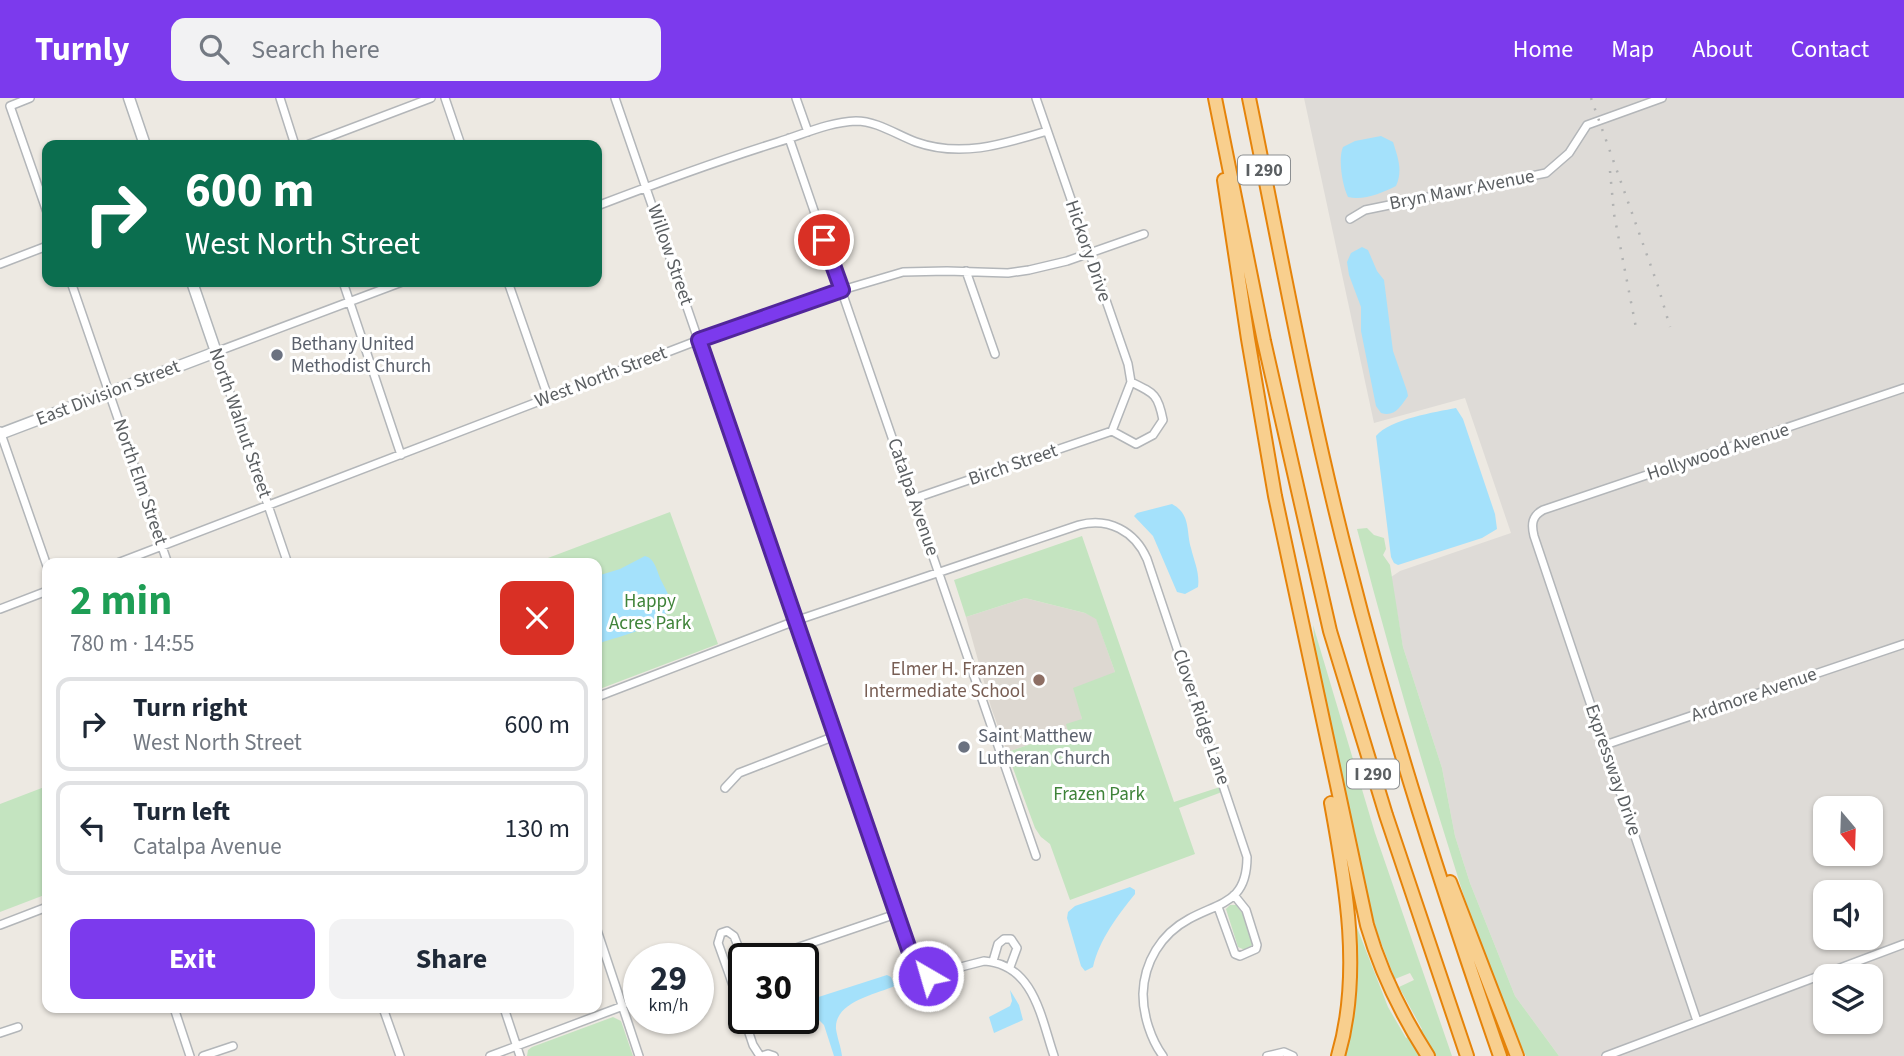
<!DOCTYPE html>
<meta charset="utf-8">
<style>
:root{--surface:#fff;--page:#f2f2f3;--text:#1f2937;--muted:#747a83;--line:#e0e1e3;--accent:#7c3aed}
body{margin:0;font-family:"Source Sans 3",sans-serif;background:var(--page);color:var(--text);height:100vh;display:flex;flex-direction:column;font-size:26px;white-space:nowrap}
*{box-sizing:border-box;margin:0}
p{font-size:23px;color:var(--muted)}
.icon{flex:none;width:38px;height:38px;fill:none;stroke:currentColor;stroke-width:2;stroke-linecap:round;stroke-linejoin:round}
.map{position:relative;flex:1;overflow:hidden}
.panel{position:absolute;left:42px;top:460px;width:560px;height:455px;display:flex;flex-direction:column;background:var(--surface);border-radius:14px;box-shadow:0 2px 5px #0004}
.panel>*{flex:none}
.banner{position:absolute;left:42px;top:42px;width:560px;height:147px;border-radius:14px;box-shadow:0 2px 5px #0004;background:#0b6e4f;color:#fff;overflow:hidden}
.needle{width:46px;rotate:161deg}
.buttons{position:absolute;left:1813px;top:698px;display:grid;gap:14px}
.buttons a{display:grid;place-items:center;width:70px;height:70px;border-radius:14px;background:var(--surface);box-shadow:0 2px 5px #0004;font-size:35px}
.speed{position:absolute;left:623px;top:845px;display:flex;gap:14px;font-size:35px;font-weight:700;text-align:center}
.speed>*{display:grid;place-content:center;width:91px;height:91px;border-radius:50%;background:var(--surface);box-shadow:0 2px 5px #0004;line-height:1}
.speed small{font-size:18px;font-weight:400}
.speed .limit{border:4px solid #111;border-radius:10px;background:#fff;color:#111}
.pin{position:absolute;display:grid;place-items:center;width:60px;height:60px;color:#fff;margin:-30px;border:4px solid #fff;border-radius:50%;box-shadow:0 2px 7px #0007}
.me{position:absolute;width:77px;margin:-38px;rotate:322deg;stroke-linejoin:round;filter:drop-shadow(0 0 5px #0008)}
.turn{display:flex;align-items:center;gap:24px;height:147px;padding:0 28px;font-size:32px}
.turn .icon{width:91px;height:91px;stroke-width:2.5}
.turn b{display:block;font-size:49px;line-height:60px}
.round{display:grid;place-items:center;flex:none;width:74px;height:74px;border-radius:14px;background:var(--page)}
.summary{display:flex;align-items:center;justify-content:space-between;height:119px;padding:0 28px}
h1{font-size:42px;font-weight:700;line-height:52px;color:#1e9e55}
.cta{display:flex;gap:14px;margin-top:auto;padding:14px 28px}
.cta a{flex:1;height:80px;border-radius:14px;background:var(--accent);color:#fff;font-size:28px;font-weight:700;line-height:80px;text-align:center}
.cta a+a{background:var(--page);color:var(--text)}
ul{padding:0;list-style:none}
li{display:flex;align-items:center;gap:21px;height:94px;margin:0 14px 10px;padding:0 14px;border:4px solid var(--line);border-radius:14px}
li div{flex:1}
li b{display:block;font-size:26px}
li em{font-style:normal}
header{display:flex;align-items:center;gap:42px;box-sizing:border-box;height:98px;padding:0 35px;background:var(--accent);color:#fff}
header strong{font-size:33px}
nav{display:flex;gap:38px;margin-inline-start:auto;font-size:24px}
.search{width:490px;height:63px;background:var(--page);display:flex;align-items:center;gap:18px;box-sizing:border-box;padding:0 24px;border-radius:14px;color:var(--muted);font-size:26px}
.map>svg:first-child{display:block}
.industrial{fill:#dedbd7;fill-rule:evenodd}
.education{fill:#ddd8d1}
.green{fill:#c4e4c0}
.water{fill:#a4e1fb}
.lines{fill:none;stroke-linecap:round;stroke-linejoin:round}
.street-casing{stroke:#b3b6b9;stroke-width:10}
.secondary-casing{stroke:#b2b6b9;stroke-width:13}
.highway-casing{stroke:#e5830a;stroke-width:16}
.street{stroke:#fff;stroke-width:7}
.secondary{stroke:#fff;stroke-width:10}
.highway{stroke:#f8cf8e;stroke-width:12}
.rail{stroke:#b1b2b2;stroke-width:2.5;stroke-dasharray:2 9;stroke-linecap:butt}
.route-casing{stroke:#51269a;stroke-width:18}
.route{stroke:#7c3aed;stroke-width:12}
.worship-dot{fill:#6b7280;stroke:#fff;stroke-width:2.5}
.education-dot{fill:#8d6e63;stroke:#fff;stroke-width:2.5}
.labels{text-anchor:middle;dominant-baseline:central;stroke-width:6;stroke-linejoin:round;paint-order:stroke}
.shield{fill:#fff;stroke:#8c8f91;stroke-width:2}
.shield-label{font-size:18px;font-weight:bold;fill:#5b5f62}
.street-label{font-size:19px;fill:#5b5f62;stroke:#fff}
.worship-label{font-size:19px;fill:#5b616d;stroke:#fff;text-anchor:start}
.park-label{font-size:19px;fill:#3f8339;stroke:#fff}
.education-label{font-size:19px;fill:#785e54;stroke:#fff;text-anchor:end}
</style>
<header>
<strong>Turnly</strong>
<div class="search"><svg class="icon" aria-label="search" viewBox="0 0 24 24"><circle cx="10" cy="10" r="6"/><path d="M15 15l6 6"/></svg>Search here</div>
<nav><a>Home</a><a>Map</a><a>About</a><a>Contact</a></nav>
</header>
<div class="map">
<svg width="1904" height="958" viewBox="0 0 1904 958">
<rect width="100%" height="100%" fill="#ede9e2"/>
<path class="industrial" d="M1304 0H1904V958H1559L1515 898 1470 785 1455 738 1442 670 1403 549 1391 479 1400 473 1511 435 1465 300 1374 325ZM1825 710H1871V756H1825ZM1825 794H1871V840H1825ZM1825 878H1871V924H1825Z"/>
<path class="education" d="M1025 500 1085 515 1096 520 1115 574 1080 611 1082 621 1068 634 1007 654 991 609 966 519Z"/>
<path class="green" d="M670 414 718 546 597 592V466H532Z
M1367 430 1374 437 1384 440 1386 451 1383 457 1390 467 1403 549 1442 670 1455 738 1470 785 1515 898 1559 958H1526C1490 885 1466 805 1442 728 1411 629 1383 530 1357 431Z
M1082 438 1174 704 1220 689 1222 694 1179 710 1195 756 1070 802 1050 746 1041 739 1035 730 1007 654 1068 634 1066 626 1082 621 1073 590 1115 574 1096 521 1085 515 1025 500 966 519 954 482Z
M1313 527 1375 735 1452 958H1344C1356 915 1358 871 1356 827L1388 909 1406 940 1422 931 1399 889 1414 882 1410 875 1395 881 1377 834 1369 804 1316 559Z
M47 688V796L0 814V706Z
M1230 807H1236L1243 816 1253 845 1250 850 1245 852 1238 849 1226 811Z
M613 919 621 923 633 958H527L528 952 532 949Z"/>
<path class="water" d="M1381 38 1393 44C1398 60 1403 72 1396 88 1382 95 1363 103 1348 99 1342 87 1338 60 1343 49L1355 43Z
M1362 149 1368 152 1377 173 1384 182 1393 253 1407 293 1408 298C1400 309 1395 319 1381 315L1376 308 1361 233V209L1349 177 1347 164 1351 155Z
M1456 310 1463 321 1495 416 1497 431 1482 440 1398 467 1394 465 1391 459 1376 338C1390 321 1436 314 1456 310Z
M1172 406C1191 416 1186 433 1191 450 1194 463 1200 475 1198 489L1185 496 1177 494 1153 438 1134 418 1137 415Z
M645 458C656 461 657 475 662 484 665 491 670 497 670 505 669 529 615 539 597 546V478L620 471Z
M1130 789 1135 792V796C1118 817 1099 842 1093 869L1085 873 1081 868 1067 820 1068 814 1075 808Z
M887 877 891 879 895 888C876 896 834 904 836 931 837 939 841 949 842 958H834L824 927 819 922H802L803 904Z
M1010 892 1019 907 1023 922 994 935 989 919 1010 908 1012 903Z"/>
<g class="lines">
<g class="street-casing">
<path id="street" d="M30 0 10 8 47 114
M280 0 295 47
M445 0 461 47
M615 0 914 869 919 876 926 878 984 863C1034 866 1041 920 1054 958
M796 0 808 34
M789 40 1036 758
M307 47 431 0
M597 108C657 85 717 63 778 44 804 36 829 24 856 23 877 23 897 37 916 44 961 60 1004 46 1047 33
M1350 121 1365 112 1546 75 1569 55 1587 27 1662 0
M0 166 47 148
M966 173 995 256
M71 184 168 466
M343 184 401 357
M508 184 548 299
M0 333 47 468
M1112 333 1136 346 1153 337 1163 322C1158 296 1154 295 1131 284
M913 401 1112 333 1131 284 1128 266 1036 0
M115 466 699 242 842 192 903 174 947 173 1008 175 1029 172 1067 163 1144 136
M288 466 216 254 402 184
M0 511 47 493
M597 599 795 523 1079 427C1108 419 1135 433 1147 461L1247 759C1247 805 1220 804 1189 821 1161 836 1144 864 1143 896 1143 917 1151 942 1163 958
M1605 647 1904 546
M725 690 739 675 835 638
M1218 809 1235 856 1240 858 1256 851 1257 847 1246 812 1234 797
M0 827 47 809
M597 832 639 958
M764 861 896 816
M993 863 998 846 1004 841H1011L1017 850 1010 869
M744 868 728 873 744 920
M728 873 718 845 721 835 727 833 734 838 744 863
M174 910 190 958
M383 910 400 958
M504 910 520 958
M744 920 753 947 760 958
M1697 923 1534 438C1531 426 1532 418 1543 412L1904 290
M0 935 18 929
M203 958 233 948
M490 958 623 908
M762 958 768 956 774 958
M1267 958 1284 954 1293 958
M1606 958 1904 846"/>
</g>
<g class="secondary-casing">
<path id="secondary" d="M129 0 145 47
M0 336 216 254 192 184"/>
</g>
<g class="highway-casing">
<path id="highway" d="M1215 0 1264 243 1330 533 1386 717 1467 958
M1249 0C1281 156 1309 313 1349 467 1391 633 1444 796 1500 958
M1224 82 1248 241 1275 398 1367 827C1381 875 1401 916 1428 958
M1331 705C1346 786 1362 877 1338 958
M1450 784 1517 958"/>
</g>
<use href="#street" class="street"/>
<use href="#secondary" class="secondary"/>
<use href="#highway" class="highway"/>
<path class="rail" d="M1591 0 1658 188 1670 229
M1610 73 1614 116 1637 235"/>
</g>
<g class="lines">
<g class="route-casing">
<path id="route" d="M824 142 842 192 699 242 914 866 919 876 928 878"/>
</g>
<use href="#route" class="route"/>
</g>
<g class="worship-dot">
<circle cx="277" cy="257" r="7"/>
<circle cx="964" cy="649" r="7"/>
</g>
<circle class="education-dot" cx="1039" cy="582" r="7"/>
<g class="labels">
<g class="shield">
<rect x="1238" y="57.5" width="52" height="29" rx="5"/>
<rect x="1347" y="661.5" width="52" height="29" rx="5"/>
</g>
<g class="shield-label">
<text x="1264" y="72">I 290</text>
<text x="1373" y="676">I 290</text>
</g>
<g class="street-label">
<text transform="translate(1462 92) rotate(-11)">Bryn Mawr Avenue</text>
<text transform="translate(1088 153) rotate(71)">Hickory Drive</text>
<text transform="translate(670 157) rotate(71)">Willow Street</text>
<text transform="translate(601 279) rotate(-21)">West North Street</text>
<text transform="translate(108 295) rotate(-21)">East Division Street</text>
<text transform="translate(240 325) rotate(71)">North Walnut Street</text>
<text transform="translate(1718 354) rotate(-18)">Hollywood Avenue</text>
<text transform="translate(1013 367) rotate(-19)">Birch Street</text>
<text transform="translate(140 384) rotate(71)">North Elm Street</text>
<text transform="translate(913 399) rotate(71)">Catalpa Avenue</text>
<text transform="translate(1754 597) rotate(-19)">Ardmore Avenue</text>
<text transform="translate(1201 619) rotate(71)">Clover Ridge Lane</text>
<text transform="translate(1613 672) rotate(71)">Expressway Drive</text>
</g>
<g class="worship-label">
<text x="291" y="246">Bethany United<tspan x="291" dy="22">Methodist Church</tspan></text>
<text x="978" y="638">Saint Matthew<tspan x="978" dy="22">Lutheran Church</tspan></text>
</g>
<g class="park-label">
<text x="650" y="503">Happy<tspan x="650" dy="22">Acres Park</tspan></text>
<text x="1099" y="696">Frazen Park</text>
</g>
<g class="education-label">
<text x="1025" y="571">Elmer H. Franzen<tspan x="1025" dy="22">Intermediate School</tspan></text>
</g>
</g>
</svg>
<div class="buttons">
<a><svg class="needle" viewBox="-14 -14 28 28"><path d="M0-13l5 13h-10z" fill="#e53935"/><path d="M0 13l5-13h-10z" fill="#747a83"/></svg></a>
<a><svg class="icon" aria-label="sound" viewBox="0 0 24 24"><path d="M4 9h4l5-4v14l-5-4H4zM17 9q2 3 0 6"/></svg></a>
<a><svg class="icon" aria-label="layers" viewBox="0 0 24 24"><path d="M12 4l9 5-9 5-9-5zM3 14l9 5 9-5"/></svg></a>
</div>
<div class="speed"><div>29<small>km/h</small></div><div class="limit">30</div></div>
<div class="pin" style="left:824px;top:142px;background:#d93025"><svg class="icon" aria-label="arrive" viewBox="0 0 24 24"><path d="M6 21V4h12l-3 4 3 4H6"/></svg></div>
<svg class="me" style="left:928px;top:878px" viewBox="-20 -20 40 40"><circle r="17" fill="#7c3aed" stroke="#fff" stroke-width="3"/><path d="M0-11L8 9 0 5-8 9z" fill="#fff"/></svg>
<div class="banner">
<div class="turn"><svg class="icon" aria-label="right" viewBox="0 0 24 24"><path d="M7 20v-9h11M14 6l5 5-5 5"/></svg><div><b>600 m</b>West North Street</div></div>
</div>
<section class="panel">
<div class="summary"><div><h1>2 min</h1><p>780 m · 14:55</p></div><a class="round" style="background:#d93025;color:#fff"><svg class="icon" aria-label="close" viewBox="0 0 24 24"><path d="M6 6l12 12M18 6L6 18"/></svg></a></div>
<ul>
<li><svg class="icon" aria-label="right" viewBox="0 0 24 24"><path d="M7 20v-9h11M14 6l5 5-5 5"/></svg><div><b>Turn right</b><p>West North Street</p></div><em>600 m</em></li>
<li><svg class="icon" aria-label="left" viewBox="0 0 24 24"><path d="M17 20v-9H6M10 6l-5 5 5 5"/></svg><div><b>Turn left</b><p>Catalpa Avenue</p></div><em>130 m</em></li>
</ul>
<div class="cta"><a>Exit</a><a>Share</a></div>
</section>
</div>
